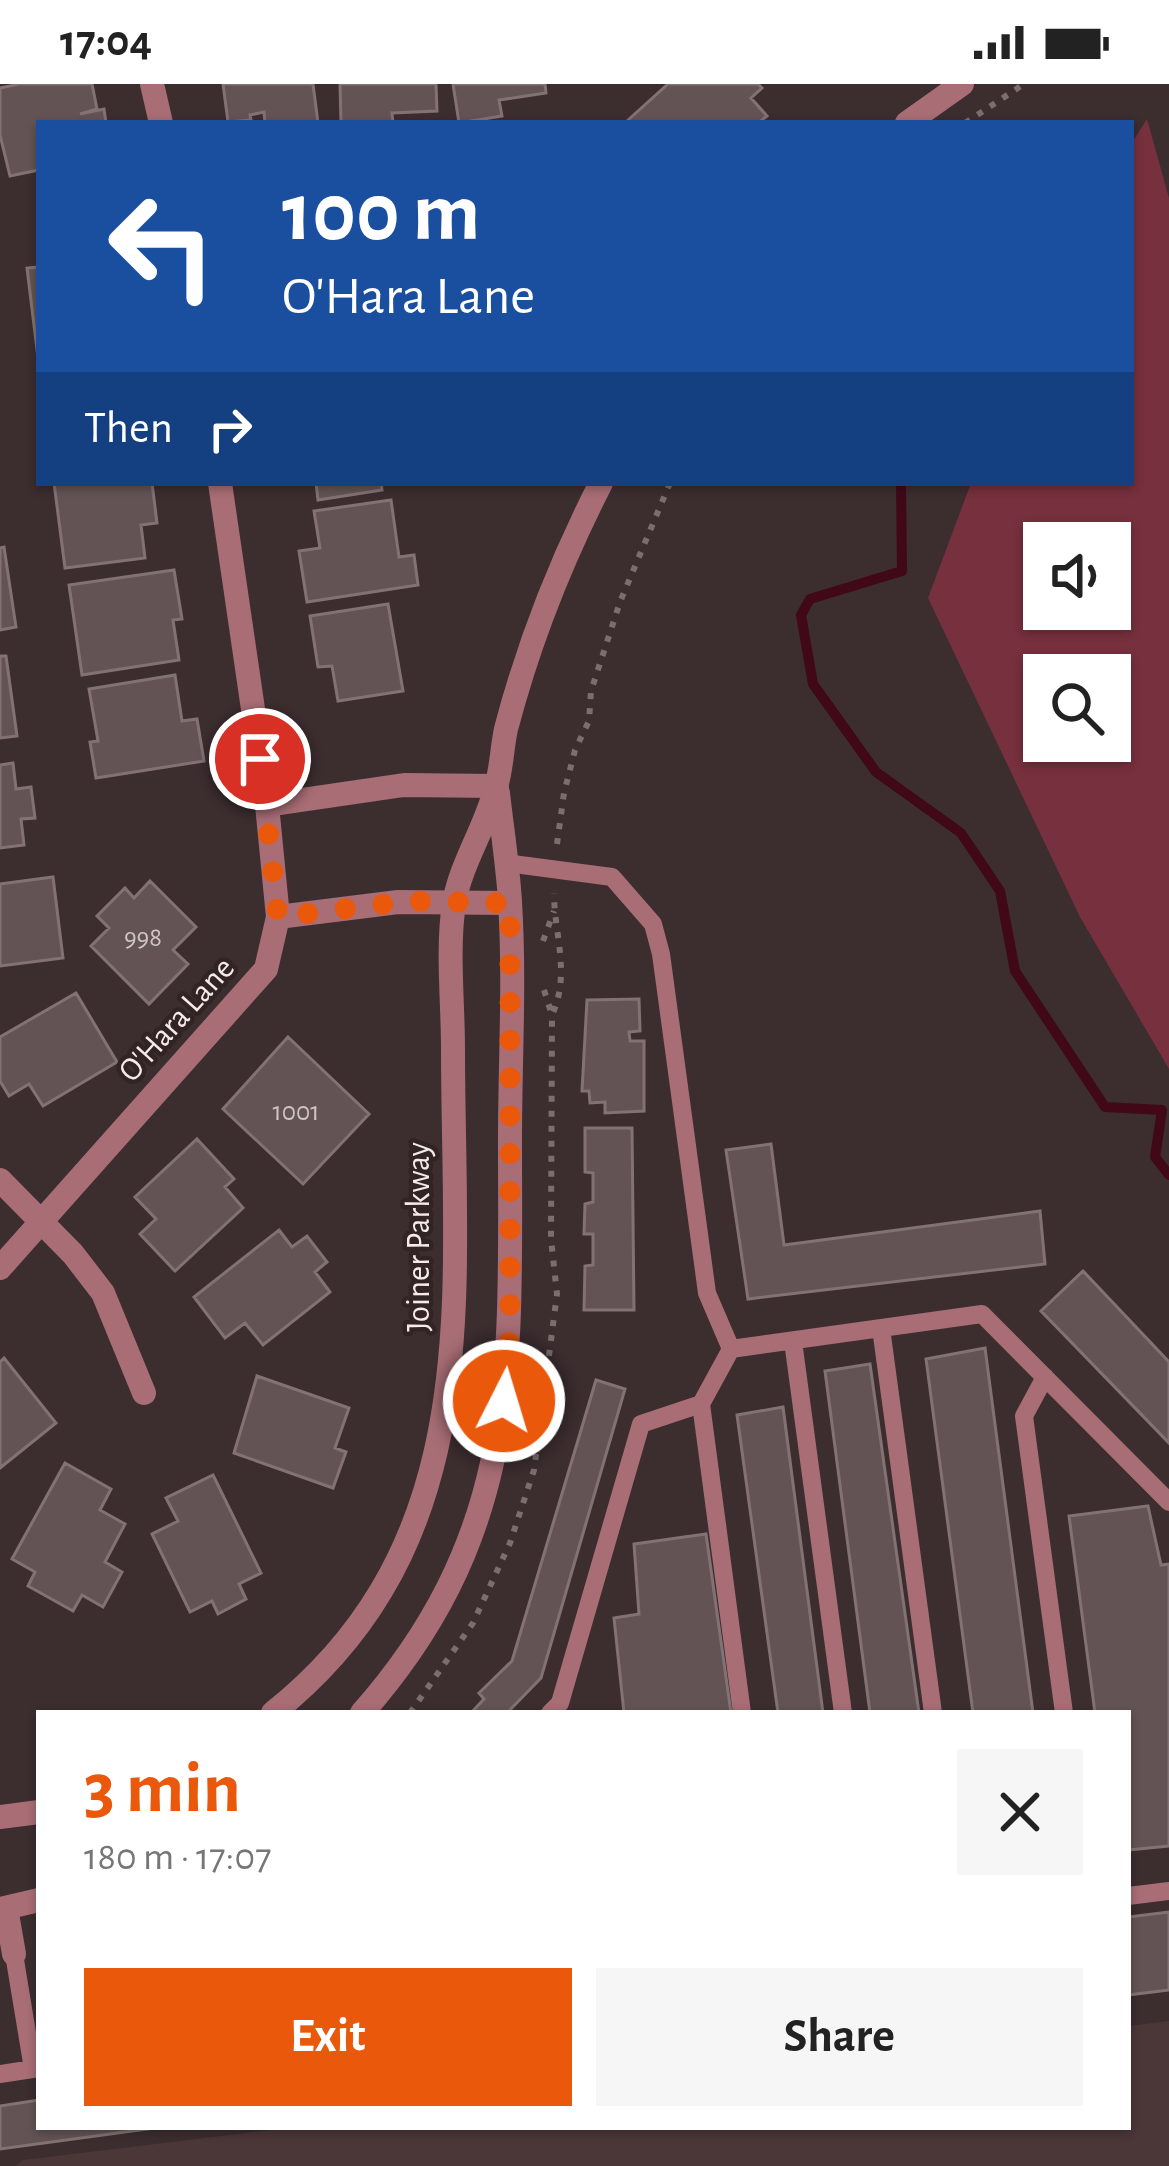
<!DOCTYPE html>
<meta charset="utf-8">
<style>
:root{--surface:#fff;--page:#f6f6f6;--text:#222;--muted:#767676;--accent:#ea580c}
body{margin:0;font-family:"Alegreya Sans",sans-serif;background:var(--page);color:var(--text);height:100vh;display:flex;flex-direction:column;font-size:45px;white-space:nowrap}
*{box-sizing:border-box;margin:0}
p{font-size:39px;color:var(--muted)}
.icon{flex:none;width:66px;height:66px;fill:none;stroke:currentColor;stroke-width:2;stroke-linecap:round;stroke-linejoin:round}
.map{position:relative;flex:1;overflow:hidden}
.drawer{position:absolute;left:36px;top:1626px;width:1095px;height:420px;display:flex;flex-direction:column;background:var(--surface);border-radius:0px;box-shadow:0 3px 9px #0004}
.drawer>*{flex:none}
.hud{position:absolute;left:36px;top:36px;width:1098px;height:366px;border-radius:0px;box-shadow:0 3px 9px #0004;background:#1a4fa0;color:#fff;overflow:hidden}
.tools{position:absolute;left:1023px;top:438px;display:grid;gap:24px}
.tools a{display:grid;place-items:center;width:108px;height:108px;border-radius:0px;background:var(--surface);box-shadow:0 3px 9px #0004;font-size:60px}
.pin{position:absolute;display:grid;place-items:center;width:102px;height:102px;color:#fff;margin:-51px;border:6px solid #fff;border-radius:50%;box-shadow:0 3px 12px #0007}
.me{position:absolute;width:132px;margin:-66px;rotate:5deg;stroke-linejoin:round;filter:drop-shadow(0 0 9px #0008)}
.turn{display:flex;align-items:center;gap:42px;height:252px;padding:0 48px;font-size:54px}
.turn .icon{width:156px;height:156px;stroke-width:2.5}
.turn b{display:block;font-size:84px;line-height:102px}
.then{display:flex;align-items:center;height:114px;padding:0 48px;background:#0003;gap:24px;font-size:45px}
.round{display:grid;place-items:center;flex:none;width:126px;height:126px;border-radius:0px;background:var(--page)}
.summary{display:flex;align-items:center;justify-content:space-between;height:204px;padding:0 48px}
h1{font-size:72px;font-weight:700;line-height:90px;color:var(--accent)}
.primary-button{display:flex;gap:24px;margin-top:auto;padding:24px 48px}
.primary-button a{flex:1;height:138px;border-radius:0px;background:var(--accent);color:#fff;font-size:48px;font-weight:700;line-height:138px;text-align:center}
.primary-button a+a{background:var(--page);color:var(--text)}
.status{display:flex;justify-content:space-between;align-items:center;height:84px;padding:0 60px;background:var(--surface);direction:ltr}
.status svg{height:33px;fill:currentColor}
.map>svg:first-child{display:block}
.built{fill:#4b3638}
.green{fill:#77303d;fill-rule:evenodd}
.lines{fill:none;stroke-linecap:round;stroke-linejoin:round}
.stream{stroke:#410817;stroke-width:10}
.building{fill:#635354;stroke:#837274;stroke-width:3}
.path{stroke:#7b6e6f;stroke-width:6;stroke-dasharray:6 9;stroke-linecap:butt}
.service{stroke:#a86d75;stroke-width:18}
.minor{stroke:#a86d75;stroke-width:24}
.tertiary{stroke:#a86d75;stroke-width:24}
.route{stroke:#ea580c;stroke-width:21;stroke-dasharray:0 37.8}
.labels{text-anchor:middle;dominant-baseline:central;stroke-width:9;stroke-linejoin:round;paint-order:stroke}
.number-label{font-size:27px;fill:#d0c5c5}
.street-label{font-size:33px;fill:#f5ebeb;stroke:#322425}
</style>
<div class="status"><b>17:04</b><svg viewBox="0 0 49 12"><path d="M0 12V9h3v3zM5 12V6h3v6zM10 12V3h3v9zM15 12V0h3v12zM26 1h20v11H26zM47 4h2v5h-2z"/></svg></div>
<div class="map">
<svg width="1169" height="2082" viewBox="0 0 1169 2082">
<rect width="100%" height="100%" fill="#3c2d2f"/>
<path class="built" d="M1169 1937V2082H15L23 2076 296 2043H1128V1942Z"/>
<path class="green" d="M1147 35 1169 114V985L1080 833 928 514 971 399H1131V60ZM1044 459H1110V525H1044ZM1044 591H1110V657H1044Z"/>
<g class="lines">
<path class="stream" d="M901 399 902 487 810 515 801 531 813 600 876 688 961 749 1000 807 1015 887 1105 1023 1162 1026 1155 1073 1169 1091"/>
</g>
<path class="building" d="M19 0H92L97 25 80 30 104 25 106 39H39V86L10 92 0 51V4Z
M223 0H313L318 39H265L264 28 250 31 251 36 228 38Z
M340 0H436L437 27 392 29 393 39H341Z
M453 0H545L546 9 499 16 502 32 459 39Z
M668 0H758L762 4 751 14 767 32 758 39H629L627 37Z
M39 183V274H38L27 184Z
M54 399H152L157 439 141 441 145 474 65 484Z
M316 399H381L382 406 318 416Z
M391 416 399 473 414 471 418 501 307 518 299 467 320 464 314 427Z
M4 463 16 543 0 546V464Z
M174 486 182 535 173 536 179 576 82 591 69 501Z
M388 520 403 607 338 617 332 582 318 583 310 532Z
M0 572H6L17 652 0 654Z
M175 591 182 637 197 635 204 677 96 694 90 658 98 657 89 605Z
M13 679 16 705 31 703 35 734 21 735 24 761 0 764V681Z
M53 793 63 874 0 882V800Z
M150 797 196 843 173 866 188 880 149 920 91 862 109 844 97 832 125 804 134 814Z
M76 909 117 978 43 1022 29 1000 9 1012 0 997V953Z
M639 915 640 947 629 948 630 957H644V1027L605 1029V1018L590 1019 589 1007H582L587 916Z
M288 953 369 1030 303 1100 223 1025Z
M585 1044H632L634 1226H584L585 1182 593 1181V1150H584L585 1120 593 1118V1089L585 1088Z
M197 1055 234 1095 225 1103 243 1124 175 1187 140 1150 156 1135 135 1113Z
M771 1060 784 1161 1040 1127 1045 1180 748 1215 726 1066Z
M279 1146 292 1163 307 1152 327 1178 315 1188 330 1208 263 1261 245 1239 225 1254 194 1213Z
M1083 1187 1169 1278V1359L1041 1227Z
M985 1264 1033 1629H973L926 1275Z
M4 1274 56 1339 0 1384V1278Z
M870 1280 919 1629H870L825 1287Z
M257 1292 349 1324 335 1364 346 1368 333 1404 234 1369Z
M596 1296 625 1305 541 1594 507 1629H471L484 1615 479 1609 512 1577Z
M783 1323 823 1629H778L737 1331Z
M65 1379 111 1405 100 1426 125 1440 105 1478 122 1488 103 1523 82 1511 73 1527 28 1502 35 1488 12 1475Z
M213 1391 261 1489 239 1500 246 1515 218 1530 212 1517 190 1528 152 1450 178 1437 166 1414Z
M1148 1422 1161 1481 1169 1480V1762L1128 1766V1629H1095L1069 1432Z
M706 1450 731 1629H624L614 1534 639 1530 634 1460Z
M1169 1828V1906L1128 1911V1833Z
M39 2016V2043H162L0 2065V2022Z"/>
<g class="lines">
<path class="path" d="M965 39 1024 0
M557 760 564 709 575 666 589 637 591 607 620 518 670 399
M543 857 554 827
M544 906 552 931
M410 1629 473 1539 510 1459 534 1386 557 1210 551 1155 552 931C571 890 554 850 554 809"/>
<path class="service" d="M506 779 612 793 653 840 661 870 707 1209 731 1265
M881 1244 933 1629
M793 1257 843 1629
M731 1265 982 1230 1169 1418
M1045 1293 1024 1332 1064 1629
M701 1320 742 1629
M550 1629 560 1619 641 1340 701 1320 731 1265
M1128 1812 1169 1807
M14 1870 33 1985
M0 1990 39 1984"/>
<path class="minor" d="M152 0 161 39
M267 721 404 701 497 702
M278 833 398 818 510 819
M0 1096 73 1170 103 1209 144 1309
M0 1184 266 885 278 833 267 721 220 399"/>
<path class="tertiary" d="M907 39 962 0
M273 1629C489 1457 453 1210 453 965 453 917 447 866 454 819 461 778 488 740 497 699 502 681 502 663 506 645 528 561 561 477 601 399
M362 1629C522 1447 510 1282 510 1055 510 977 515 897 510 818 508 782 502 745 498 709
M0 1733 39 1728
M6 1824 14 1870
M0 1825 39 1816"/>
</g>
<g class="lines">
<path class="route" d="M260 675 278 833 409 817 510 819V1247L504 1317"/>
</g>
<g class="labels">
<g class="number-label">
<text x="143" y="853">998</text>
<text x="296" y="1027">1001</text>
</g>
<g class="street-label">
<text transform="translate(177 936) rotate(-48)">O'Hara Lane</text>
<text transform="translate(419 1153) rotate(-90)">Joiner Parkway</text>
</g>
</g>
</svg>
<div class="tools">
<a><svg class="icon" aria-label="sound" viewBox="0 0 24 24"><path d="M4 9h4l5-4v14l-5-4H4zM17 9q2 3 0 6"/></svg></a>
<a><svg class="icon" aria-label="search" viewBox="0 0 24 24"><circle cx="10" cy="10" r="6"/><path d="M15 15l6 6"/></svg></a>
</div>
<div class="pin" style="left:260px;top:675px;background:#d93025"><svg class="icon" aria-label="arrive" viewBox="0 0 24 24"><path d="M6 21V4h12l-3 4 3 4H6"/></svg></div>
<svg class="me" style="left:504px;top:1317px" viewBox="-20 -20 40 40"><circle r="17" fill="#ea580c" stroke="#fff" stroke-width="3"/><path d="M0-11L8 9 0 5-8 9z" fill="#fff"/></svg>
<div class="hud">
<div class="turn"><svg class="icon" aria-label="left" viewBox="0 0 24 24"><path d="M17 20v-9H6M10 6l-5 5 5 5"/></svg><div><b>100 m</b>O'Hara Lane</div></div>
<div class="then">Then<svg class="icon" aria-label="right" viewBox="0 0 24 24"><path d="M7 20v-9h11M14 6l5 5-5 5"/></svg></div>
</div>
<section class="drawer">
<div class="summary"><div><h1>3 min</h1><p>180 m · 17:07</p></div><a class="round"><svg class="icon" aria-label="close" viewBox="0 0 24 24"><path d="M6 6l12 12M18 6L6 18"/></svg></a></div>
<div class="primary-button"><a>Exit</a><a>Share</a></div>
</section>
</div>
